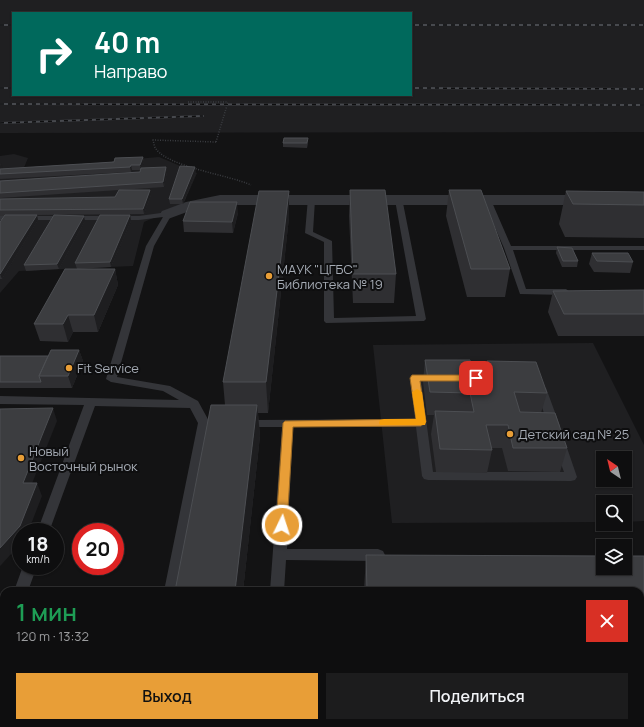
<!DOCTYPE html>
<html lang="ru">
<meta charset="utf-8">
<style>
:root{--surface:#0e0e0f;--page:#1c1c1d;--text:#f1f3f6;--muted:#9b9c9e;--line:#2e2e2f;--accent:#e89e37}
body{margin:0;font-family:Manrope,sans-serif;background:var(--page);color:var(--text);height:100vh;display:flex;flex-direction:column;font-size:15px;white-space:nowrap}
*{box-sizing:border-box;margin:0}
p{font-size:13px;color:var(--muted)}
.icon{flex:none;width:22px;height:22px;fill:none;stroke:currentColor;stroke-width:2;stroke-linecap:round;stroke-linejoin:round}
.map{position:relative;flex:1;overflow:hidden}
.details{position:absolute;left:0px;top:587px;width:644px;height:140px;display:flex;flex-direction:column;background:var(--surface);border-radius:12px 12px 0 0;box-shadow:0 1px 3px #0004,0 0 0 1px var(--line)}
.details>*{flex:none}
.banner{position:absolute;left:12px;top:12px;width:400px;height:84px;border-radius:0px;box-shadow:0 1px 3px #0004,0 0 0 1px var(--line);background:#00695c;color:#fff;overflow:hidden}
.needle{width:26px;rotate:325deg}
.buttons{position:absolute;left:596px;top:451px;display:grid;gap:8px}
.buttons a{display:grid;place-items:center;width:36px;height:36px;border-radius:0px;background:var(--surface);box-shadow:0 1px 3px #0004,0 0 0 1px var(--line);font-size:20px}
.speed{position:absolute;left:12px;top:523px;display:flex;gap:8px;font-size:20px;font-weight:700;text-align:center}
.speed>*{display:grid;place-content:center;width:52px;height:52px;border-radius:50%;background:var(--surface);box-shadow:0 1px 3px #0004,0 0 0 1px var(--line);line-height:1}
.speed small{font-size:10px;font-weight:400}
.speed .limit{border:6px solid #d22;background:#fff;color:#111}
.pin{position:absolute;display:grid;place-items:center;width:34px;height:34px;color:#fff;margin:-17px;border-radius:8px;box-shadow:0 2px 6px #0006}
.me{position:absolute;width:44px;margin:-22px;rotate:4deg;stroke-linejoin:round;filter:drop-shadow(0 0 3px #0008)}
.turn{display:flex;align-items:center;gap:14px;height:84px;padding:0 16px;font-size:18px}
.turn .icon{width:52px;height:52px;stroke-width:2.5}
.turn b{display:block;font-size:28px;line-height:34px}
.round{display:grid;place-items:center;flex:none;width:42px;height:42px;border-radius:0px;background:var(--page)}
.headline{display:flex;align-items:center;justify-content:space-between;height:68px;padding:0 16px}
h1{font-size:24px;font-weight:600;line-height:30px;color:#1e9e55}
.primary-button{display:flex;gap:8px;margin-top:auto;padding:8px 16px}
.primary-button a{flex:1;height:46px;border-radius:0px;background:var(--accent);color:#111;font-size:16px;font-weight:600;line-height:46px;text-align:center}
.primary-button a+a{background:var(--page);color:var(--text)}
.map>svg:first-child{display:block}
.built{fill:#1f1f21;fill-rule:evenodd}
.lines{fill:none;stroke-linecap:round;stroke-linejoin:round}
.path{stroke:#3a3c40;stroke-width:1.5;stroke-dasharray:1 1.5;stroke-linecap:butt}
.service{fill:#343539;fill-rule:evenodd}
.minor{fill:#343539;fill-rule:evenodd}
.tertiary{fill:#343539;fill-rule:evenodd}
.rail-casing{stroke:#47494e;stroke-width:2}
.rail{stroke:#0e0e0f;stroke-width:1.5;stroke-dasharray:4;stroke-linecap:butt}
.path-bridge{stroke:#3a3c40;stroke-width:1.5;stroke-dasharray:1 1.5;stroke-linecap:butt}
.wall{fill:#2f2f32}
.shaded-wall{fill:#1e1e20}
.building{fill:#3c3d40;stroke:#4c4e52}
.route{fill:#e89e37;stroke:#976724}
.slow{fill:#f59e0b}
.poi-dot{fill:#e89e37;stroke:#0e0e0f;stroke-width:1.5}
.labels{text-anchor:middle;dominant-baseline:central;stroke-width:4;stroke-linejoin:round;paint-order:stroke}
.poi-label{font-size:13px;fill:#a5abb4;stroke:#0e0e0f;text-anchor:start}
</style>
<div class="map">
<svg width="644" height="727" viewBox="0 0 644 727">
<rect width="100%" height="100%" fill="#131314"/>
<path class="built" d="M0 0H644V132L0 133ZM13 13H411V95H13Z
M14 154 28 158 23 170 112 165V161L159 157 197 173 183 205 144 222 133 266 19 271 0 293V156Z
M593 343 644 445V521L625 522V502H603V522L392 523 373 345ZM603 458H625V480H603Z"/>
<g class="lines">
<path class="path" d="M188 102H228
M216 142 153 140C154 143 154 147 156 149 169 167 229 175 251 185"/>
<path class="service" d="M308 198H311L315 200 313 232 332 241 334 318 416 316 395 200 399 198H402L426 319 424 321 326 323 324 321V242L305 233Z
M484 198H487L491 200 511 246H644V250H513L526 289H566L570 292 566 295 520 294 504 248 483 200Z
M168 212 172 214 154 246 117 377 170 386 198 401 210 423 178 591H164L198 423 190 408 95 406 49 532H37L84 405 0 404V396L179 400 163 391 111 382 106 379 146 246 163 217 139 220H0V216H139Z
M415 375H435L440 378 435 381H421L433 472H564L554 445 556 442H564L566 445 577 477 575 480 571 481 428 480 424 479 422 476 416 427H293L287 549H378L383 551 385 555 383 559 378 561 286 560 284 591H270L282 427H246L242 426 240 423 242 420 415 419 410 378Z
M541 385 546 388 560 426 558 429H550L548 426 536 388Z
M23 566H37L28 591H14Z
M0 595H4V607H0Z"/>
<path class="minor" d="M220 195H644V205H220L195 209 168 219 162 217 160 214 162 211 186 202Z"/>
<path class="tertiary" d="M0 673H4V707H0Z
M640 675H644V709H640Z"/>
<g class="rail-casing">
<path id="rail" d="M0 25H13
M411 25H644
M0 88H13
M411 88 644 89
M0 104 644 105
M0 123 203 116"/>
</g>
<use href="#rail" class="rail"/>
<path class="path-bridge" d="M216 142 228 102"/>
</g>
<path class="wall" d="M283 143H308L307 148 283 147Z
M143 157 144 162 141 169 166 167 167 172 164 187 120 190 151 195 144 214 37 215 38 220 2 279H0V222L5 216H0V199L115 197 119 190 0 198V181L140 172 141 170H132L131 172 0 179V163L2 169 114 162Z
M196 172 183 204H170L169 199Z
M350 190 396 274 394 303H353L349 216Z
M449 190 510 269 505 297H467L446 216Z
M289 191V217L268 413H258L260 436 243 591H175L225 405 223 382Z
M566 191 644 192V238L565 237 559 224Z
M238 213 233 233 184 232 183 221Z
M130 215 131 221 111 267 77 269 75 263Z
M85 221 59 269 26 271 24 265Z
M557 247 578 261 577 267H562L556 253Z
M592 253 633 262 630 273 594 272 589 264Z
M115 269 118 285 98 332H73L68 342 40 341 34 324Z
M644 290V336H558L548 312 553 291Z
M79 350 83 361 72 388H0V356H48Z
M425 360 474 377H484L487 361 547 393 541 413 567 448 560 472 508 471 502 448H492V450L487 473 436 472 431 434 434 415H427L423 382Z
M366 555 644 556V637H640V591H364Z"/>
<path class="shaded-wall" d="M143 157 144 162 141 170 140 165Z
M1 163 3 168 0 174V166Z
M131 165 132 170 131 172 130 167Z
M166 167 167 172 164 187 163 182Z
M195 167 196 172 183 204 182 199Z
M150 190 151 195 144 214 143 209Z
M289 191V217L268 413 266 382Z
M237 202 238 213 233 233 232 222Z
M37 215 38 220 2 279 0 274Z
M130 215 131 221 111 267 110 262Z
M84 216 85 221 59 269 57 264Z
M115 269 118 285 98 332 94 315Z
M68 315 73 332 68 342 63 324Z
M79 350 83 361 72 388 68 376Z
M257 405 260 436 243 591H235Z
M53 408 57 421 27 496 23 483Z
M37 483 42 496 28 532H21V543L2 564 0 566V548Z"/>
<path class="building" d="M284 138H308L307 143H283Z
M143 157 140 165H131L130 167 0 174V169L114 162 115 158Z
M180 166 195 167 182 199H169Z
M166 167 163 182 0 193V181L140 172 141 168Z
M119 190H150L143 209 0 210V199L115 197Z
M350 190H385L396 274H353Z
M449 190H481L510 269H471Z
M259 191H289L266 382H223Z
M566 191 644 192V205L573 204Z
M190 202H237L232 222 183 221Z
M5 215H37L0 274V222Z
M54 215 84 216 57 264 24 265Z
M100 215H130L110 262 75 263Z
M557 247 572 248 578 261H563Z
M592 253H628L633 262 597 261Z
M65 269H115L94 315H68L63 324H34Z
M644 290V314H564L553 291Z
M51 350H79L68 376H39Z
M0 356H48L39 376 41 382H0Z
M425 360H470L474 377H491L487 361 536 362 547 393 514 392 520 412 555 413 567 448H513L508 425H486L492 450 440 449 435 411 474 412 470 393 430 392Z
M211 405H257L235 591H175Z
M53 408 23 483H37L20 526 0 548V409Z
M366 555 603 556V568H625V556H644V605H640V591H367Z"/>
<path class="route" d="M412 375H476L481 378 476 381H420L426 422 421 426 293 427 287 525 286 528 282 529 277 528 276 525 283 423 285 421 416 419 410 378Z"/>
<path class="slow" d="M417 389 422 392 426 422 425 425H380L379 423 380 420 384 419H416L412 392Z"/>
<g class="poi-dot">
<circle cx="269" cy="276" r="4"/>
<circle cx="69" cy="368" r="4"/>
<circle cx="510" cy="434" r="4"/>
<circle cx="21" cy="458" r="4"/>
</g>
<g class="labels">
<g class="poi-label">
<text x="277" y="269">МАУК "ЦГБС"<tspan x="277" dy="15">Библиотека № 19</tspan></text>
<text x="77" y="368">Fit Service</text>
<text x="518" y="434">Детский сад № 25</text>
<text x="29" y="451">Новый<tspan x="29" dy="15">Восточный рынок</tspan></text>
</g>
</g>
</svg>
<div class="buttons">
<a><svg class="needle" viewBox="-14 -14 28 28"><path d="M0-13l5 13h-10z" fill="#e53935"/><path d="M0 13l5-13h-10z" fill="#9b9c9e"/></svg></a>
<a><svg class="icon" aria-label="search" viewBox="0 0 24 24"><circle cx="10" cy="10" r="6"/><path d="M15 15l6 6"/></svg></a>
<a><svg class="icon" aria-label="layers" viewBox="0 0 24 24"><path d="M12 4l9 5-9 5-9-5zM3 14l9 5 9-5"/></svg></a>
</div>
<div class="speed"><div>18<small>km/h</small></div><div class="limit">20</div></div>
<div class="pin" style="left:476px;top:378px;background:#d93025"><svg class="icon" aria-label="arrive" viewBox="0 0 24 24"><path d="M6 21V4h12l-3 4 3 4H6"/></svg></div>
<svg class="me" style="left:282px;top:525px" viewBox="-20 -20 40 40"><circle r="17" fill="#e89e37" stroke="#fff" stroke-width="3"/><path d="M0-11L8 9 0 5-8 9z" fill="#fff"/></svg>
<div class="banner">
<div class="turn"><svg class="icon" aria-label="right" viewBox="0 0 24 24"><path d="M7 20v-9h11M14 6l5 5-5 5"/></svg><div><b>40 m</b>Направо</div></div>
</div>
<section class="details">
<div class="headline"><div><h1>1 мин</h1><p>120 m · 13:32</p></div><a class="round" style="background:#d93025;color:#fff"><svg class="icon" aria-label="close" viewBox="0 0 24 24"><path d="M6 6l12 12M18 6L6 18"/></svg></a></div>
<div class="primary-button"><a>Выход</a><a>Поделиться</a></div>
</section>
</div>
